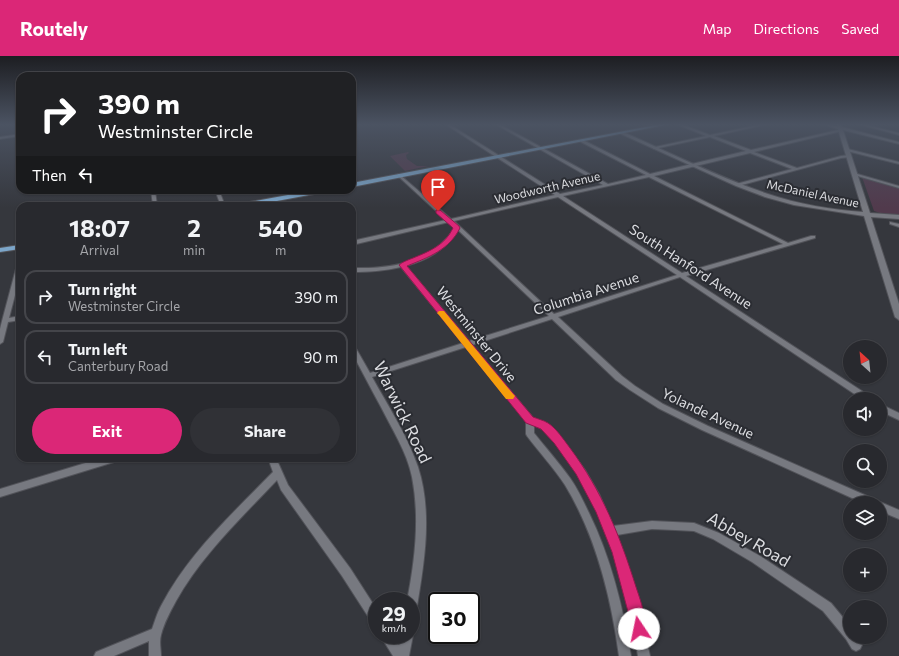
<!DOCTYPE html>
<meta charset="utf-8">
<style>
:root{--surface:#28292e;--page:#303136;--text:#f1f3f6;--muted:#a5a6aa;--line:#44454a;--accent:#db2777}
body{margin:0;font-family:Commissioner,sans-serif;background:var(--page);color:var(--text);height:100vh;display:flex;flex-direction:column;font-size:15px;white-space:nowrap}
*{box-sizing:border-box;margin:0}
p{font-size:13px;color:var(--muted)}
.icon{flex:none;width:22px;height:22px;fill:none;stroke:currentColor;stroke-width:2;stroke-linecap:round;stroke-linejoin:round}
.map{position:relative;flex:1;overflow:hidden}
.panel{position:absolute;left:16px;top:146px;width:340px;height:260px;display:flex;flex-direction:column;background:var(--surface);border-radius:12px;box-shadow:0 1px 3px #0004,0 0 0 1px var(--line)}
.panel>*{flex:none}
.guide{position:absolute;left:16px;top:16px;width:340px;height:122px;border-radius:12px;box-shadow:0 1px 3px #0004,0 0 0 1px var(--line);background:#202124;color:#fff;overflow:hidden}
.needle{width:26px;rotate:333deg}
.fabs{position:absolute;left:843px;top:284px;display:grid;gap:8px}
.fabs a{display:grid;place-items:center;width:44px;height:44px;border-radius:50%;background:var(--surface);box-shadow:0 1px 3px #0004,0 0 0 1px var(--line);font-size:20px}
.speed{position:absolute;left:368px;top:536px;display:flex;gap:8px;font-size:20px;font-weight:700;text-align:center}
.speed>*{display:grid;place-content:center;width:52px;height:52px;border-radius:50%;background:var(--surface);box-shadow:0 1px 3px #0004,0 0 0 1px var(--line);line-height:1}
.speed small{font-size:10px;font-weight:400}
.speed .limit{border:2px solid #111;border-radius:6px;background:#fff;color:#111}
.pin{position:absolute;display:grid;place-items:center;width:34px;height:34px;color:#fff;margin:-41px -17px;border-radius:50% 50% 50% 0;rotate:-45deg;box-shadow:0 0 4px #0007}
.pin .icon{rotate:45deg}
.me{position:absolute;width:44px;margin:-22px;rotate:349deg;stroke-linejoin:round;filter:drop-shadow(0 0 3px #0008)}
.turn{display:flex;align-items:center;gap:14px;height:84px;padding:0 16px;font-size:18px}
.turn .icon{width:52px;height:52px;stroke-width:2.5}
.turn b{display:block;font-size:28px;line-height:34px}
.then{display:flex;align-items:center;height:38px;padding:0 16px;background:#0003;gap:8px;font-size:15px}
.eta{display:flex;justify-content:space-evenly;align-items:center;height:68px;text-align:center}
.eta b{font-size:24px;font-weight:700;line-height:28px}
.action{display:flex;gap:8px;margin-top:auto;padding:8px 16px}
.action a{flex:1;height:46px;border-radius:24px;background:var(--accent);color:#fff;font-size:16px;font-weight:700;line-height:46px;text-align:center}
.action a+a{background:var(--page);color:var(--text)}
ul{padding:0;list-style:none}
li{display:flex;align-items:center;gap:12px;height:54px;margin:0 8px 6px;padding:0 8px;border:2px solid var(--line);border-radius:12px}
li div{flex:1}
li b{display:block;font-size:15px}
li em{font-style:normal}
header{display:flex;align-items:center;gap:24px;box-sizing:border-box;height:56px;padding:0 20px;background:var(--accent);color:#fff}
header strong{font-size:19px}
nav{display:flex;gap:22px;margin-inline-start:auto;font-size:14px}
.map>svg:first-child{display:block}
.green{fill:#513a4c}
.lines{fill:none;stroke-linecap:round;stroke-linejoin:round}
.minor-casing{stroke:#525359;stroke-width:2}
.tertiary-casing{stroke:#525359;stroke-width:2}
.primary-casing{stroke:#525359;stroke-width:2}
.minor{fill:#777980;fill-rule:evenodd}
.tertiary{fill:#777980;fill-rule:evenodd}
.primary{fill:#7ca6ca;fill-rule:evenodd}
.route{fill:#db2777;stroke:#8e194d}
.slow{fill:#f59e0b}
.labels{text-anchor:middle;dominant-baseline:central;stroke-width:4;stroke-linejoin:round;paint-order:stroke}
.far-street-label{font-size:12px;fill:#dcdde1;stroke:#2b2d33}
.street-label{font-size:14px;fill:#dcdde1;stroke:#2b2d33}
.near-street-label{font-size:17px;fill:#dcdde1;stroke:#2b2d33}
</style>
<header>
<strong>Routely</strong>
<nav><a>Map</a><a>Directions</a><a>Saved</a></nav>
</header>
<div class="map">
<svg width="899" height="600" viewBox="0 0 899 600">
<rect width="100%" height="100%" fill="#35373d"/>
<path class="green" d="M408 96 409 97 406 99 407 103 417 110H428L405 115 390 100Z
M862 121 899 132V158H883L874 155Z"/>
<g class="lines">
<g class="minor-casing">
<path id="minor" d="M445 68H449L560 138 603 129 495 68H499L608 128 646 119 581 86V84H583L650 118 746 95 710 81 654 93 653 92 655 91 706 80 676 68H681L710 79 762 68H768L714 80 751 94 842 73V75L754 96 797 112 841 100 849 99 851 100 850 101 841 102 738 130 736 129V128L792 113 750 97 654 120 788 187 811 180H815V182L686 220 871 341 872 343H862L680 221 558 261 622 320 635 330 663 348 708 370 876 444 878 447 880 446 899 454V463L880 455V447H863L702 374 658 352 630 334 616 324 552 263 472 289 533 362 550 370 559 379 585 414 599 438 613 470 652 465 694 467 719 477 760 500 831 547 850 570V581H858L862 589 860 593 856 595 852 593 846 583 823 555 752 506 713 483 694 475 675 474 652 473 617 479C632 518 641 559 650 600H638C625 529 609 463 568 403 558 390 550 375 534 369V377C546 392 559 407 570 422 578 433 583 445 589 457 611 502 623 551 631 600H619C611 541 596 480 565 429 554 412 539 396 527 380L526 378V365L466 291 372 321C388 350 407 379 418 411 433 457 424 509 416 556L415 560 411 561V545H407C415 504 420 462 412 421 407 396 392 373 381 351 371 333 362 315 352 297V289H354L370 317 463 287 401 211C385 215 368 216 352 216V212C392 213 431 207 455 172L449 166 352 189V185L446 164 398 120V118H399L451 163 555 139ZM649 121 783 188 682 217 563 140ZM558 141 677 219 554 258 454 165ZM458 174 549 260 469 285 406 210C428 204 445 194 458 174Z
M647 68H652L658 70 656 71Z
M858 68H863L899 77V79Z
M20 78V80L0 83V81Z
M848 93 899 106V108L847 95 846 94Z
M854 117 899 130V132L854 119Z
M151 134H155L157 150H153Z
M215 134H219L225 150H221Z
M271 143H275L278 150H274L271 144Z
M890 166 899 168V171L890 168Z
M20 207V220L9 262 20 260V264L8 266 3 286 0 288V273L2 265 17 209Z
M880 348 899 357V364L880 355Z
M102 402H118L117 404 114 406 0 441V433Z
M268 402H276L288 429 350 512 377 554V570L373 568 342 520 281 434 277 424C241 462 201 500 176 545 170 556 164 567 161 579 159 586 161 593 161 600H149V585L114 600H94L96 596 152 573C155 565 157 557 161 550 188 498 233 457 273 416Z
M411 575 413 579 409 600H393L380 579H393L399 589 401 579H411Z"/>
</g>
<g class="tertiary-casing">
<path id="tertiary" d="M822 68 837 70V68H841L842 71 899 86V88L843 74 870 157 899 159V163L871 161 899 248V264L895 261 864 160 794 149 765 141 736 130 619 77 623 76C671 97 718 121 768 138 797 148 833 154 863 156L838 73Z"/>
</g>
<g class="primary-casing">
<path id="primary" d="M661 68H670L352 131V127Z
M315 134H328L325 136 250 150H236L239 148Z
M20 189V193L0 196V192Z"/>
</g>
<use href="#minor" class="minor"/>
<use href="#tertiary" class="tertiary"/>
<use href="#primary" class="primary"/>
</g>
<linearGradient id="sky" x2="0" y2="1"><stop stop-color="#1d1e22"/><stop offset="0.45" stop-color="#4b5362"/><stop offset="1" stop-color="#4b5362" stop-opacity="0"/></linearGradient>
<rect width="899" height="152" fill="url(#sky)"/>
<path class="route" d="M436 154H440L459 170 460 172C449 194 429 201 407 210L533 361C538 363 543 364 548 367 556 372 564 384 570 392 602 435 620 480 636 531 640 543 649 567 644 578L639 580 634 578 612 496 596 456 576 418 554 387 541 373 526 367 399 209C402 206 408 204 413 202 430 195 445 189 453 172L436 157Z"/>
<path class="slow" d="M439 255H444L513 338 515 340 513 343H506L439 259 437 257Z"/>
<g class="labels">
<g class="far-street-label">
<text transform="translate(547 131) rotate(-13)">Woodworth Avenue</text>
<text transform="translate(813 137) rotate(12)">McDaniel Avenue</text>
</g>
<g class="street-label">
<text transform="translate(691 210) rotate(33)">South Hanford Avenue</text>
<text transform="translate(586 237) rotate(-18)">Columbia Avenue</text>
<text transform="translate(477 278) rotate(51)">Westminster Drive</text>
<text transform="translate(708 357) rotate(25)">Yolande Avenue</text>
</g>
<g class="near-street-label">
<text transform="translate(403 356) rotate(64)">Warwick Road</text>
<text transform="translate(749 483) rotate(30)">Abbey Road</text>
</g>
</g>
</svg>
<div class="fabs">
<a><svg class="needle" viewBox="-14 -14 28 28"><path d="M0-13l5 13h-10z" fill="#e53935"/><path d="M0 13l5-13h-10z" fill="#a5a6aa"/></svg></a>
<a><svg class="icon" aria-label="sound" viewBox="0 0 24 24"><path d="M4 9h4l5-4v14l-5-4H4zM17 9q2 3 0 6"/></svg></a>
<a><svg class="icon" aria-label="search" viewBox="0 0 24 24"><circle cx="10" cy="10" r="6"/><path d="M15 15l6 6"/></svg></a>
<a><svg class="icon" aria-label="layers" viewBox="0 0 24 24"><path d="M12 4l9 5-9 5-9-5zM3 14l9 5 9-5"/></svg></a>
<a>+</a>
<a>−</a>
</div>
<div class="speed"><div>29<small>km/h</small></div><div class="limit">30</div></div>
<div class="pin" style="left:438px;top:155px;background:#d93025"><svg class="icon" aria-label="arrive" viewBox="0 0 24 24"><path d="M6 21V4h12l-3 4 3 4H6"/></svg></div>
<svg class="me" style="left:639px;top:573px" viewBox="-20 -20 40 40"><circle r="19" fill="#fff"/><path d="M0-13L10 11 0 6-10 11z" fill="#db2777"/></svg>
<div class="guide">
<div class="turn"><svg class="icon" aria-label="right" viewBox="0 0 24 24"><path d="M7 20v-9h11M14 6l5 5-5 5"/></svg><div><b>390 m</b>Westminster Circle</div></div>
<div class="then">Then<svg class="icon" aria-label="left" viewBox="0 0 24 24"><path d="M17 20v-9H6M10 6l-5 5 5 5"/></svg></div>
</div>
<section class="panel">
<div class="eta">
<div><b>18:07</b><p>Arrival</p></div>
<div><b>2</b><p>min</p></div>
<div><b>540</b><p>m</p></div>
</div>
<ul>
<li><svg class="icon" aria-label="right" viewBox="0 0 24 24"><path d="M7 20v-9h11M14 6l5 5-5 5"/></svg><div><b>Turn right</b><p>Westminster Circle</p></div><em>390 m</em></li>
<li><svg class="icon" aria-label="left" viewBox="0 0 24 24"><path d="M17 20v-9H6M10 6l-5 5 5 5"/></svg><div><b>Turn left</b><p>Canterbury Road</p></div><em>90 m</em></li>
</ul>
<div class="action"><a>Exit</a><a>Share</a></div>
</section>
</div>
